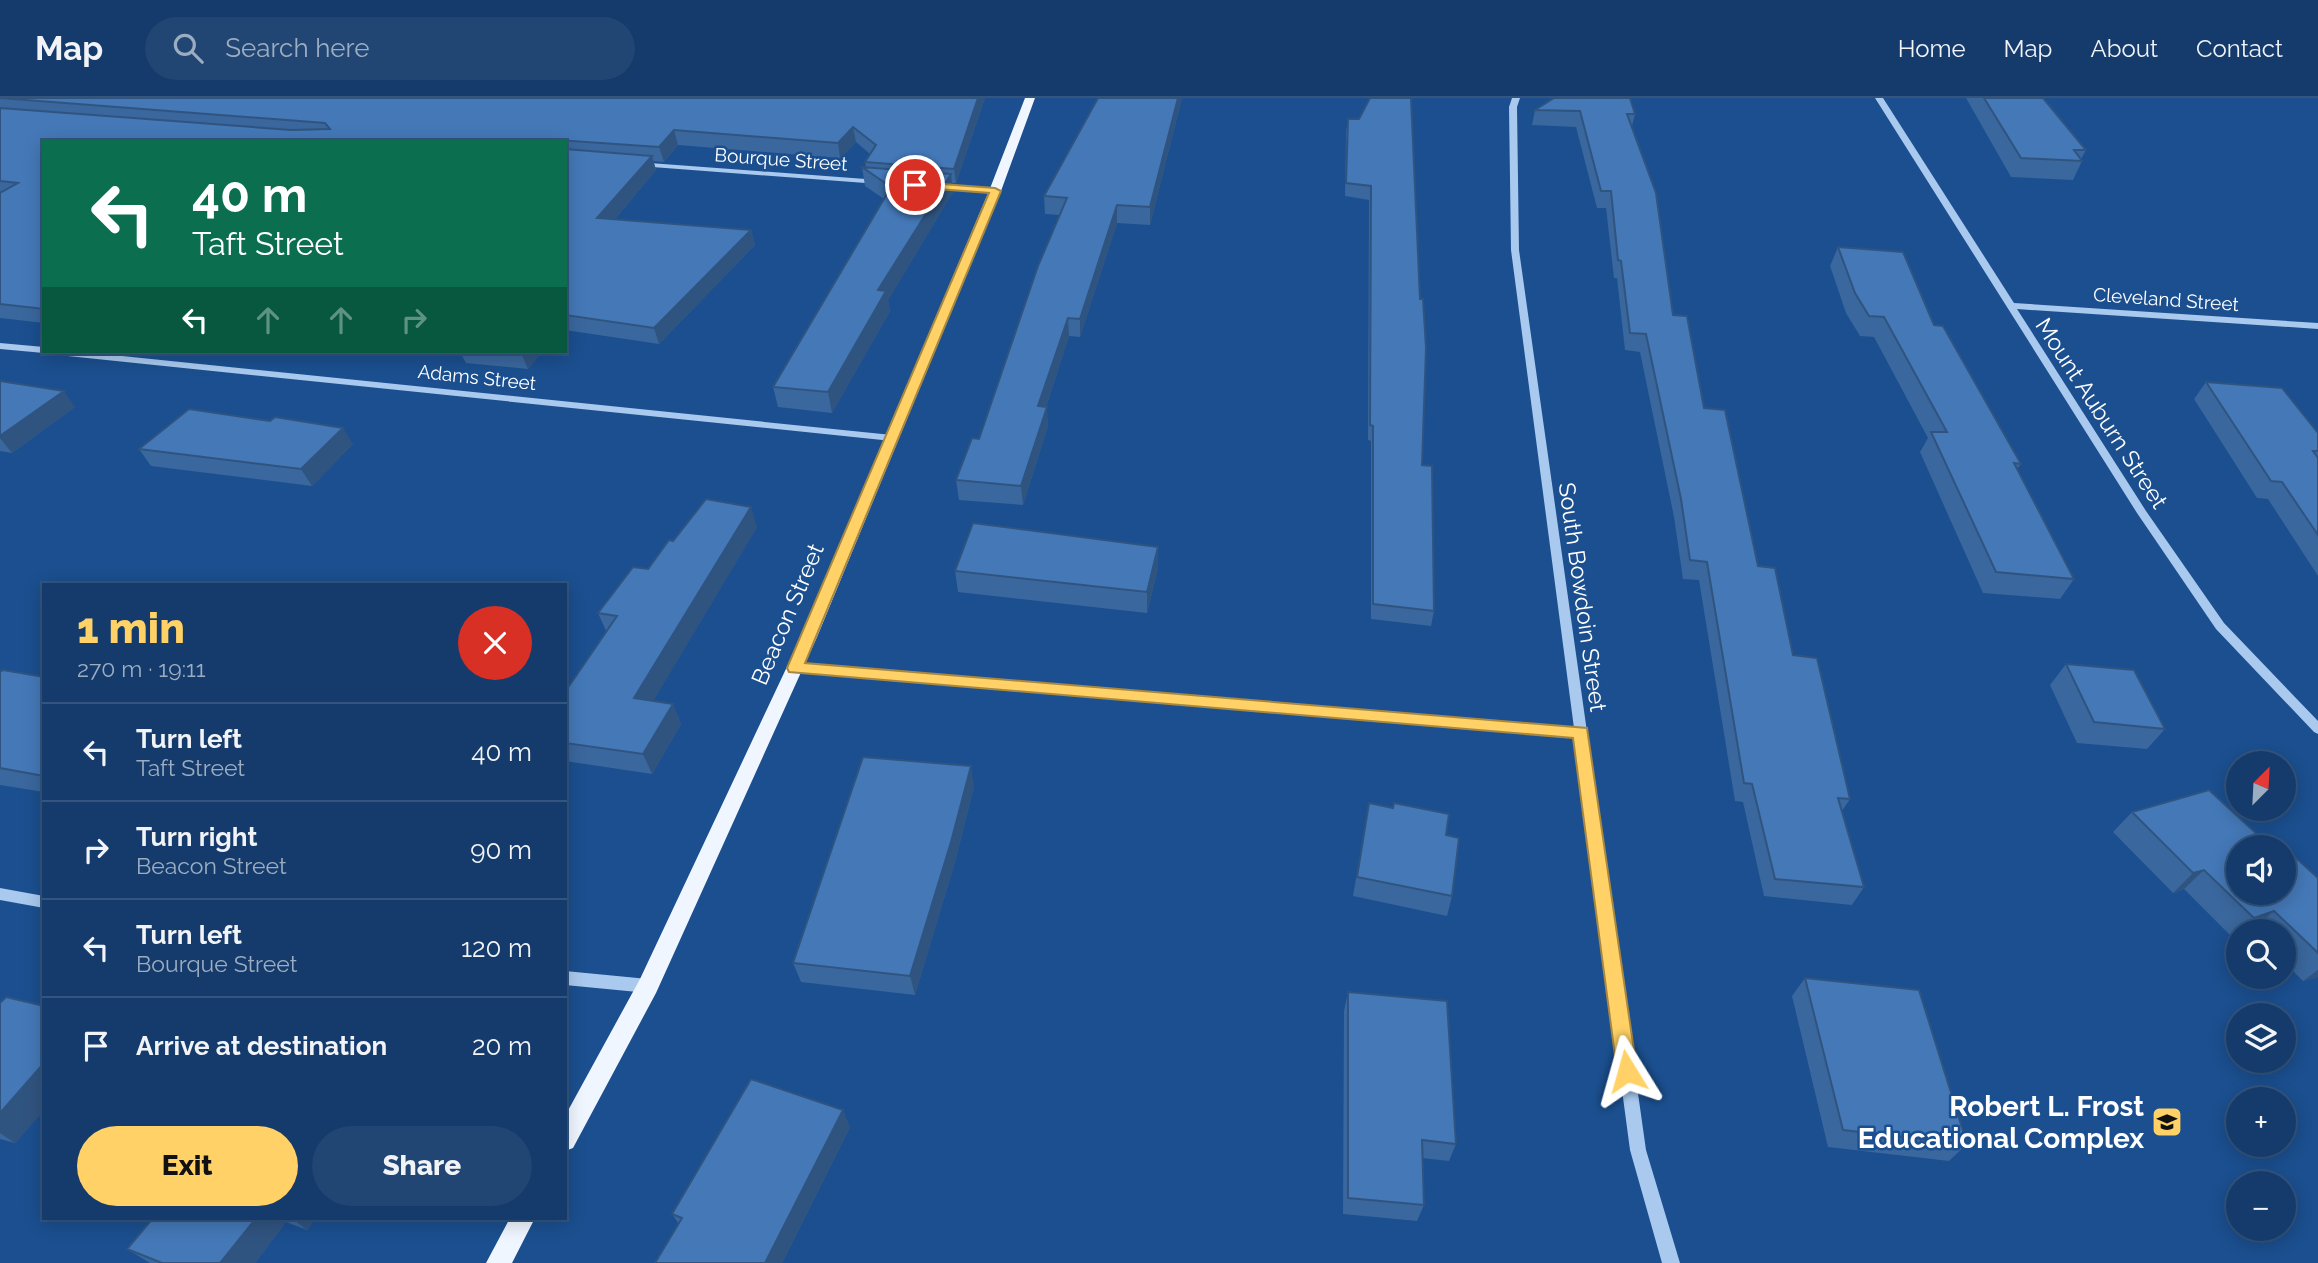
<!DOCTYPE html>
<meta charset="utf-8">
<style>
:root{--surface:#143b6b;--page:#214673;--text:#f1f3f6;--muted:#9dadc1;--line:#33557e;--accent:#ffd166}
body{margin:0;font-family:Raleway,sans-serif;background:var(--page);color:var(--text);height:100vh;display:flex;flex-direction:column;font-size:26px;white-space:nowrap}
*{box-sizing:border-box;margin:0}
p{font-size:23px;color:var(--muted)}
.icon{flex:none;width:38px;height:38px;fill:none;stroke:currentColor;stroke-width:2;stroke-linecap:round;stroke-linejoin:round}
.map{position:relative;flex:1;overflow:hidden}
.side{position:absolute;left:42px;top:485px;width:525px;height:637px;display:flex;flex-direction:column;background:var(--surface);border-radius:0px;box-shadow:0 4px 18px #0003,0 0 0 2px var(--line)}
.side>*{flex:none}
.guide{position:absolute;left:42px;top:42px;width:525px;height:214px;border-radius:0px;box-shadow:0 4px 18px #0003,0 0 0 2px var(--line);background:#0b6e4f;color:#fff;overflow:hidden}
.needle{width:46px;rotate:24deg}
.buttons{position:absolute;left:2226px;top:653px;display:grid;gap:14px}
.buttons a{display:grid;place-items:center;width:70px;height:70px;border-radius:50%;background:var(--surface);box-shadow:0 4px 18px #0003,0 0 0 2px var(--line);font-size:35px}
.pin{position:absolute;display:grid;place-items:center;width:60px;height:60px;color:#fff;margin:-30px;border:4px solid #fff;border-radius:50%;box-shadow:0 2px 7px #0007}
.me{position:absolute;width:77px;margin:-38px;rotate:352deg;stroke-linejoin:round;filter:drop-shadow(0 0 5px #0008)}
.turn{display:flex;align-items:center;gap:24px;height:147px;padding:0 35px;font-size:32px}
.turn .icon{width:91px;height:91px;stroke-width:2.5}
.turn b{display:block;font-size:49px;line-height:60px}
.lanes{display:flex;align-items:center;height:66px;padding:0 35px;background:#0003;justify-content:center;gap:35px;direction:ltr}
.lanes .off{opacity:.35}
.round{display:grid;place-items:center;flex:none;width:74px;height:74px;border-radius:37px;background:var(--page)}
.summary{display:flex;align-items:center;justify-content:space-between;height:119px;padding:0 35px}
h1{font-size:42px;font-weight:800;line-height:52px;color:var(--accent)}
.button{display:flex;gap:14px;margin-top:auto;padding:14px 35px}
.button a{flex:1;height:80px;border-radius:42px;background:var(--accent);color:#111;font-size:28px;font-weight:800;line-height:80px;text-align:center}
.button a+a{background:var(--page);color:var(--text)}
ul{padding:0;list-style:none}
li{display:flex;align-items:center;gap:21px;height:98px;padding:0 35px;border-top:2px solid var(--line)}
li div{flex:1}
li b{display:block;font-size:26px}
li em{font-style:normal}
header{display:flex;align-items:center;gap:42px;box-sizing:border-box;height:98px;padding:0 35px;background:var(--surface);border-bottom:2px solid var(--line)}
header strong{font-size:33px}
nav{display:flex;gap:38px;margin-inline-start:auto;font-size:24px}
.search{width:490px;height:63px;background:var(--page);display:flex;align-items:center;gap:18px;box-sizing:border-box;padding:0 24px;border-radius:38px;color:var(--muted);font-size:26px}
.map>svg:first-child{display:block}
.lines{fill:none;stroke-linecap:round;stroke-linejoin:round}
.minor{fill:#a9c9ee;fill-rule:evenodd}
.major{fill:#f0f6ff;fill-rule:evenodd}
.wall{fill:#3a679d}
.shaded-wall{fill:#305480}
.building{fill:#4478b7;stroke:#305480;stroke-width:2}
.route{fill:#ffd166;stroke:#a68842;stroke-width:2}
.labels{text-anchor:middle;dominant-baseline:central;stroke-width:5;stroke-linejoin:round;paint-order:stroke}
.far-street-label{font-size:19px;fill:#fff;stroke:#1b4f8f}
.street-label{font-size:23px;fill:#fff;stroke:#1b4f8f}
.near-poi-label{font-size:28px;font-weight:bold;fill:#fff;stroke:#1b4f8f;text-anchor:end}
</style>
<header>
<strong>Map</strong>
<div class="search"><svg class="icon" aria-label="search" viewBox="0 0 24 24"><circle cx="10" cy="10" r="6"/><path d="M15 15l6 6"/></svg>Search here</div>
<nav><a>Home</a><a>Map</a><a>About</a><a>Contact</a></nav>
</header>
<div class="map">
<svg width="2318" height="1165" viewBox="0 0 2318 1165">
<rect width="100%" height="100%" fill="#1b4f8f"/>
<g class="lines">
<path class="minor" d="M1512 0H1520L1517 9 1519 152 1646 1052 1680 1165H1662L1630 1052 1575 639 795 574 789 570 795 566 1574 630 1511 152 1509 9Z
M1875 0H1883L2014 205 2318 225V231L2017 211 2146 413 2224 525 2318 623V636L2314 634 2216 531 2137 415Z
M636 64 879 82 883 84 879 86 639 68 635 66Z
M933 86 995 91 999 93 995 95 936 90 932 88Z
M0 245 44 249V254H47L44 255 0 251Z
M53 254H83L892 337 897 340 892 343 58 257Z
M0 790 44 798V810L0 802Z
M565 873 648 881 653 883 655 888 653 893 648 895 565 887Z"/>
<path class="major" d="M1025 0H1035L1001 93 817 539 656 895 573 1050 565 1053V1018L640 881 801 539 989 93Z
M510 1120H535L512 1165H486Z"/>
</g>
<path class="wall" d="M0 0H985L956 85H952L953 94 888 202 890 213 832 315 778 309 773 289 884 101 865 88 862 69 866 70 865 64 870 56 856 44 840 60 678 47 664 64 653 63 656 72 615 121 751 132 755 147 659 246 565 232V44H44V225L0 220Z
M1182 0 1150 127 1117 125 1080 239 1069 238 1046 309 1048 328 1023 407 959 402 956 382 979 341 1060 117 1045 116 1044 98Z
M1966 0H2043L2086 52 2081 61 2082 63 2073 82 2011 79Z
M1535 12 1635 16 1632 28 1673 217 1758 468 1850 701 1842 713 1864 789 1852 807 1764 798 1743 704 1735 703 1699 482 1683 481 1674 419 1640 254 1625 252 1617 180H1614L1606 110H1597L1576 29 1532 27Z
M1348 21H1359L1422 367 1434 513 1431 528 1371 521V343L1368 342 1369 102 1345 98 1346 34Z
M1838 149 1934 227 2021 366 2017 371 2074 481 2060 501 1983 495 1920 354 1928 340 1874 239 1860 238 1846 215 1830 168Z
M283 254H320L316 258Z
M460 254H542L528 271 466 265Z
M0 283 75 309 12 355 0 353Z
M2206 284 2318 335V478L2268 401 2257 400 2194 301Z
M353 346 312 388 151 368 139 351Z
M757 429 653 603 673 606 681 626 652 676 565 663V594L606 533 598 515 648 471 673 443Z
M1158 449V470L1147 515 958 494 955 473Z
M2066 566 2165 631 2147 651 2077 645 2050 587Z
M0 574 44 579V694L0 687Z
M974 688 955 764 915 897 801 884 793 865Z
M1369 705 1446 737 1452 798 1447 818 1353 798Z
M2132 714 2238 749 2318 780V879L2303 883 2284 864V833H2238V837L2232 839 2184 791 2173 795 2113 734Z
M1805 880 1967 1046 1949 1063 1828 1049 1792 898Z
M1348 894 1456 1046 1449 1063 1422 1060 1424 1107 1417 1123 1343 1116 1344 913Z
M0 905 44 908V1012L15 1045 0 1041Z
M850 1029 782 1165H655L679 1126 672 1116Z
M153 1120H316L307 1132 286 1124 255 1165H150L127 1151Z"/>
<path class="shaded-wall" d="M978 0H985L956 85 954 71Z
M1178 0H1182L1150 127V109Z
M853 29 856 44 840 60 838 45Z
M674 32 678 47 664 64 659 49Z
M652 58 656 72 603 135 597 120Z
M951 76 953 94 888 202 890 213 832 315 828 294 878 192Z
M1117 107V125L1080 239V221Z
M751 132 755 147 659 246 654 230Z
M1068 220 1069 238 1040 327 1038 308Z
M522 254H542L528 271 521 255Z
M64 293 75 309 12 355 0 340V338Z
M1047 309 1048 328 1023 407 1021 388Z
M343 330 353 346 312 388 301 371Z
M751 409 757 429 643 620 634 600Z
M1158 449V470L1147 515V494Z
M673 606 681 626 652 676 643 656Z
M971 668 974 688 955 764 915 897 910 878Z
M2204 772 2184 791 2173 795 2193 775Z
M2274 813 2252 832 2239 833 2254 820Z
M2318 872V879L2303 883Z
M44 965V1012L15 1045 0 1035V1015Z
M843 1012 850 1029 782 1165H765Z
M256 1120H281L286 1124 255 1165H220Z
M291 1120H316L307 1132Z"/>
<path class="building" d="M0 0H978L954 71 865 64 876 47 853 29 838 45 674 32 659 49 558 42V44H44V211L0 206V95L18 85 0 83V10L291 32 330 31 325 25Z
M1098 0H1178L1150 109 1117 107 1080 221 1068 220 1038 308 1047 309 1021 388 956 382 972 340 979 341 1038 168 1067 100 1044 98Z
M1370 0H1411L1420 201H1423L1426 250 1422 367 1432 368 1434 513 1373 506V328L1370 327 1371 88 1346 85 1348 21H1359Z
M1554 0H1630L1635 16H1627L1656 95 1673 217 1687 218 1704 310 1725 312 1758 468 1775 470 1793 557 1817 560 1850 701 1838 700 1864 789 1775 781 1752 686 1744 685 1707 464 1690 462 1681 401 1646 236 1630 235 1621 163 1618 162 1611 93H1601L1580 13 1535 12Z
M1984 0H2043L2086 52H2074L2082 63 2021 60Z
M565 51 652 58 597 120 751 132 654 230 565 217Z
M862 69 951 76 878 192 886 193 828 294 773 289 891 89Z
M1838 149 1903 154 1934 227 1943 228 2021 366 2014 365 2074 481 1996 474 1931 334H1947L1884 219 1869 218 1855 195Z
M0 283 64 293 0 338Z
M2206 284 2282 290 2318 335V353H2313L2318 360V437L2282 384 2271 383Z
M189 311 270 323 275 319 343 330 301 371 139 351Z
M706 401 751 409 634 600 673 606 643 656 565 645V594L617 518 598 515 633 469 648 471 669 442 673 443Z
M973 425 1158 449 1147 494 955 473Z
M2066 566 2134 572 2165 631 2094 624Z
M3 572 44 579V678L0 670V574Z
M863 659 971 668 951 744 910 878 793 865Z
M2209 692 2271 749H2238V794H2284V752L2286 751 2318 780V855L2274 813 2254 820 2204 772 2193 775 2132 714Z
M1369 705 1393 710 1394 705 1449 716 1446 737 1459 740 1452 798 1357 779Z
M1805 880 1919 892 1967 1046 1843 1032Z
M1348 894 1447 903 1456 1046 1422 1042 1424 1107 1348 1100Z
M6 899 44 908V965L0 1015V905Z
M751 981 843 1012 765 1165H655L682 1120 672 1116Z
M153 1120H256L220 1165H162L127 1151Z"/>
<path class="route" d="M915 84 995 90 1001 93 805 565 1587 630 1637 973 1634 980 1627 983 1620 980 1617 973 1573 640 789 574 787 570 989 95 911 89V85Z"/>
<defs>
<g id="school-square" transform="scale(1.575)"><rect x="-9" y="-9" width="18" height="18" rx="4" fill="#ffd166" stroke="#1b4f8f"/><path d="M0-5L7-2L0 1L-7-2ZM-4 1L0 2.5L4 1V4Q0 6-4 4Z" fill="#111"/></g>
</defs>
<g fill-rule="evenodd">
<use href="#school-square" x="2167" y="1024"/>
</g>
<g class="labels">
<g class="far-street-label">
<text transform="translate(781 61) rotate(4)">Bourque Street</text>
<text transform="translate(2166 201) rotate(4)">Cleveland Street</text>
<text transform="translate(477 279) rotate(6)">Adams Street</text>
</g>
<g class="street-label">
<text transform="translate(2102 315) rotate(57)">Mount Auburn Street</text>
<text transform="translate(1583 499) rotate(82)">South Bowdoin Street</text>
<text transform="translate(787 516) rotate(-67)">Beacon Street</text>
</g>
<g class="near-poi-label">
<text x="2144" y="1008">Robert L. Frost<tspan x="2144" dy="32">Educational Complex</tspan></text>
</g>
</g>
</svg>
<div class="buttons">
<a><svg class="needle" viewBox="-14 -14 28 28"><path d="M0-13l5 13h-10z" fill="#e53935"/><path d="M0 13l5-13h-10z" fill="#9dadc1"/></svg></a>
<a><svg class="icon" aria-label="sound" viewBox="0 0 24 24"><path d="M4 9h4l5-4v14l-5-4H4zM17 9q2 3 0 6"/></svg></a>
<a><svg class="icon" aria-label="search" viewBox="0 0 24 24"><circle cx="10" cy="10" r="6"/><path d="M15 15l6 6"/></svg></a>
<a><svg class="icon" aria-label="layers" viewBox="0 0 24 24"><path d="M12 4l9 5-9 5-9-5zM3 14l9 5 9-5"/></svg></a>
<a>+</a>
<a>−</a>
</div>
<div class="pin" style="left:915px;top:87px;background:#d93025"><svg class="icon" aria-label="arrive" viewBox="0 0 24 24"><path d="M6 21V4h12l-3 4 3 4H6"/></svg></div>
<svg class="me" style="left:1627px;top:973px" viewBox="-20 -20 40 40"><path d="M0-17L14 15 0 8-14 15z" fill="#ffd166" stroke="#fff" stroke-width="4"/></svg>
<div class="guide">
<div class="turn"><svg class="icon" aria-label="left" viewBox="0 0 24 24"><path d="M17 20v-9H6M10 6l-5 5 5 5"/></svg><div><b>40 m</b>Taft Street</div></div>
<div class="lanes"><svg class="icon" aria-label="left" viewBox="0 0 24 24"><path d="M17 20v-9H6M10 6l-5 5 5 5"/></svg><svg class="icon off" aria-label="ahead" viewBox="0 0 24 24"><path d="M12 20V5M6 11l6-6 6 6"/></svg><svg class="icon off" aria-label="ahead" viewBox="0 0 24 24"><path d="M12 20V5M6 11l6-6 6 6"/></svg><svg class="icon off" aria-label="right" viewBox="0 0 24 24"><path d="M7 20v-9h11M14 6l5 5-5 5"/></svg></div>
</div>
<section class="side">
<div class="summary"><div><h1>1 min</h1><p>270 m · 19:11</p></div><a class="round" style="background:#d93025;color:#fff"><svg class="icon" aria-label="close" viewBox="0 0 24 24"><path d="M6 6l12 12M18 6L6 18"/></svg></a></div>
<ul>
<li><svg class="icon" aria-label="left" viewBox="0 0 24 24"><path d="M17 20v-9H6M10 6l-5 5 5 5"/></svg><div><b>Turn left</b><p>Taft Street</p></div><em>40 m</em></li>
<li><svg class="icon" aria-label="right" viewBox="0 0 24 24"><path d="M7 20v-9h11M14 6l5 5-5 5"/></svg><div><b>Turn right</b><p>Beacon Street</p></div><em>90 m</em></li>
<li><svg class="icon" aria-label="left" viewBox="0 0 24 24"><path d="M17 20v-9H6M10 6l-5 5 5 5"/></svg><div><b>Turn left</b><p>Bourque Street</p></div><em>120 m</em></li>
<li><svg class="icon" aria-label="arrive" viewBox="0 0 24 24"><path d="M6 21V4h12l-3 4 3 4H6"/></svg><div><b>Arrive at destination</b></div><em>20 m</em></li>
</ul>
<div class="button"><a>Exit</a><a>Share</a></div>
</section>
</div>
